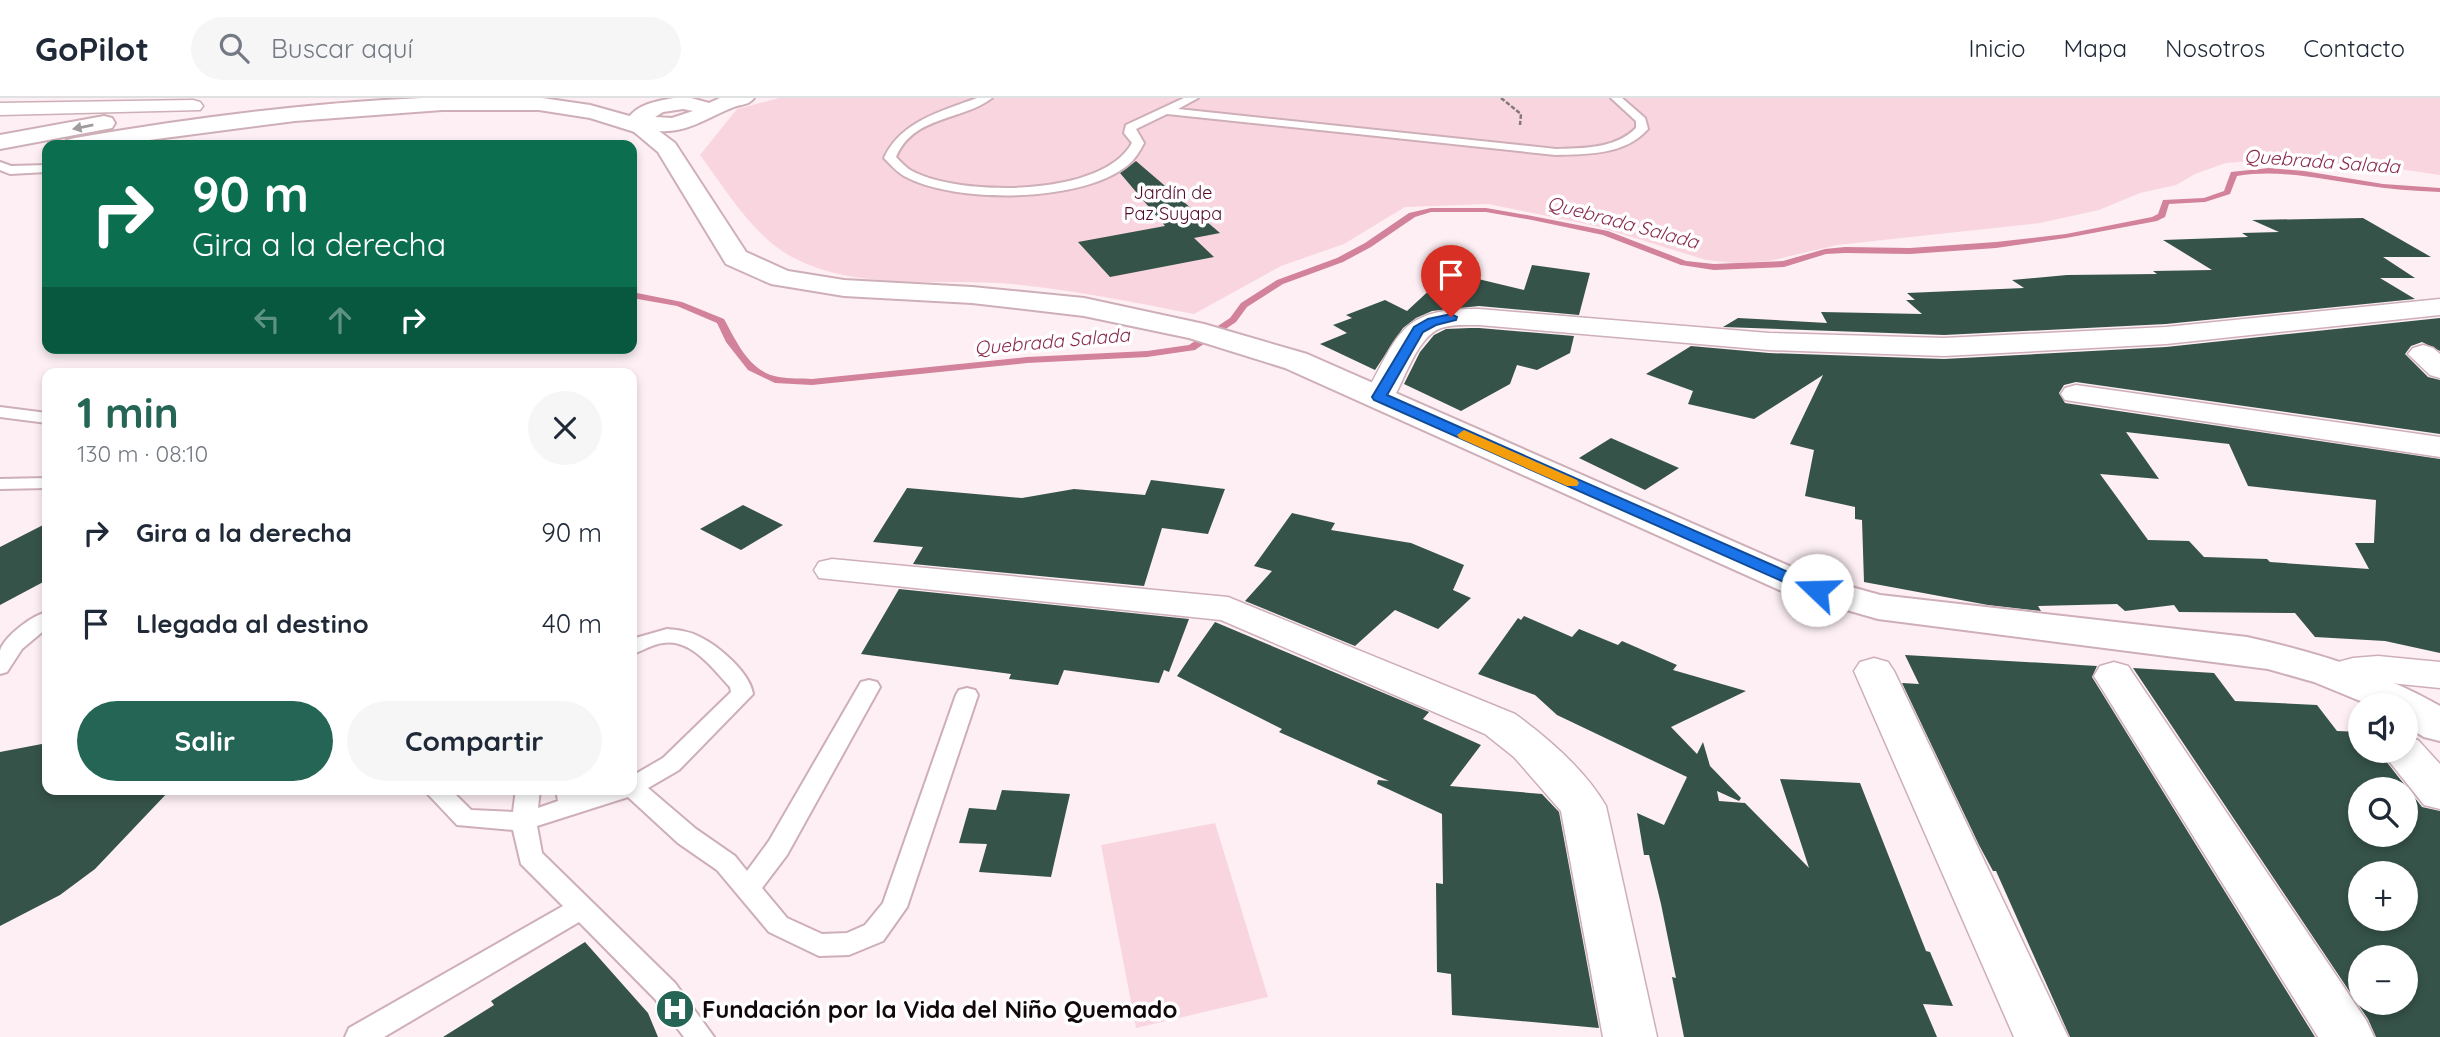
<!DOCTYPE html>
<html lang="es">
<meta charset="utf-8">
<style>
:root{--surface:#fff;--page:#f6f6f7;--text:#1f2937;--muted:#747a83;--line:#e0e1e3;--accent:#246555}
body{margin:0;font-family:Quicksand,sans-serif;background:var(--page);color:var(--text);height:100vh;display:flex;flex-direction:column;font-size:26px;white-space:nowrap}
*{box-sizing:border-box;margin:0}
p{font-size:23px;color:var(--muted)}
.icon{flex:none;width:38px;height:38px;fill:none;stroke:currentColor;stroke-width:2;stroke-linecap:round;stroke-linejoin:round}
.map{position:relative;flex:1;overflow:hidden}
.drawer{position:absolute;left:42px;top:270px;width:595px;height:427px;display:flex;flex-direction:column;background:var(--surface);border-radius:14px;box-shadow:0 4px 10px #0003}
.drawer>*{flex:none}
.hud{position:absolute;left:42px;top:42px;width:595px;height:214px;border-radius:14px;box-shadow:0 4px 10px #0003;background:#0b6e4f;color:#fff;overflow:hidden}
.controls{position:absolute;left:2348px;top:595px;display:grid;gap:14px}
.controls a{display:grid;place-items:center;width:70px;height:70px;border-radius:50%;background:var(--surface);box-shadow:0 4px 10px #0003;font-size:35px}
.pin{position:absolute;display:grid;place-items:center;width:60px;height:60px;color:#fff;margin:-72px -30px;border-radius:50% 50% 50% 0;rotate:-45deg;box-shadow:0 0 7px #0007}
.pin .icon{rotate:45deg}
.me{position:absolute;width:77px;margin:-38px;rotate:291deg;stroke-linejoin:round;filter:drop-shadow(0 0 5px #0008)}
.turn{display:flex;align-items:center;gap:24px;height:147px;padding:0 35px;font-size:32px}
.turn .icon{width:91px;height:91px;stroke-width:2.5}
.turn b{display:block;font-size:49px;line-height:60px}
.lanes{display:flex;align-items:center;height:66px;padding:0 35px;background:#0003;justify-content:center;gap:35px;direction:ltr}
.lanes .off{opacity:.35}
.round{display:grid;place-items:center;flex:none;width:74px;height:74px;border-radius:37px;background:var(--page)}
.summary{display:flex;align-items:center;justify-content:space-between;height:119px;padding:0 35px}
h1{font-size:42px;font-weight:800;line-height:52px;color:var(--accent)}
.action{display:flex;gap:14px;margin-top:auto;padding:14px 35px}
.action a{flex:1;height:80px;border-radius:42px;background:var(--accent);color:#fff;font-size:28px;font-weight:800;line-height:80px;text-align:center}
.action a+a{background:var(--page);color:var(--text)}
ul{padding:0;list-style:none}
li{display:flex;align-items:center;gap:21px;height:91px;padding:0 35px}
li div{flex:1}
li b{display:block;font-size:26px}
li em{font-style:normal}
header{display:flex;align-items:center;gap:42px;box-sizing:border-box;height:98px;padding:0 35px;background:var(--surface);border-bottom:2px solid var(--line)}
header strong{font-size:33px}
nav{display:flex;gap:38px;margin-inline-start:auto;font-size:24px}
.search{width:490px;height:63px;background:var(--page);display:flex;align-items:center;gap:18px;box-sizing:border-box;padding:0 24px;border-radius:38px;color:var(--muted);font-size:26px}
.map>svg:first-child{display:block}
.green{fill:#f9d6df}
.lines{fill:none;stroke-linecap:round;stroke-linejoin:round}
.stream{fill:#d2829a;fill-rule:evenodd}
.building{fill:#36534a;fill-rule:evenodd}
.service-casing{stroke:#ceafb7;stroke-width:4}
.minor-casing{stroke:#ceafb7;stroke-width:3}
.tertiary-casing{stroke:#ceafb7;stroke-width:4}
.trunk-casing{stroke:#ceafb7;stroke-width:4}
.path{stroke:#83777b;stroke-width:2.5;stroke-dasharray:4.5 2;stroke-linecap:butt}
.service{fill:#fff;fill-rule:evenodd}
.minor{fill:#fff;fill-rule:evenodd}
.tertiary{fill:#fff;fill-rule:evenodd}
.trunk{fill:#fff;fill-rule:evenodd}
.oneway{fill:#a09c9d}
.route{fill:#1a73e8;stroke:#114b97;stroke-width:2}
.slow{fill:#f59e0b}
.labels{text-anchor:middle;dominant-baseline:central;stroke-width:7;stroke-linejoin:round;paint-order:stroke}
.far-park-label{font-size:18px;fill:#520929;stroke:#fff}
.far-water-label{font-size:19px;font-style:italic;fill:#8a2b4f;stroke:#fff}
.near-poi-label{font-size:24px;font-weight:bold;fill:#12080b;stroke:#fff;text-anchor:start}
</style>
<header>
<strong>GoPilot</strong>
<div class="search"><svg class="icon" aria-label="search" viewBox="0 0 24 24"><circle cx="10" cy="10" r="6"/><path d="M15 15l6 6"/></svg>Buscar aquí</div>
<nav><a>Inicio</a><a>Mapa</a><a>Nosotros</a><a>Contacto</a></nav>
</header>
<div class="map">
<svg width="2440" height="939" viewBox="0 0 2440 939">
<rect width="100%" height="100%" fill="#fdeff3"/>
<path class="green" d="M779 0H2440V77L2386 69 2278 61 2226 65 2195 76 2176 87 2140 95 2099 112 2040 125 1837 147 1769 163 1735 165 1706 162 1596 128 1488 106 1405 109 1344 146 1281 168 1194 216C1133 204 1073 192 1011 186 939 180 858 194 792 159 754 139 725 91 700 57L737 11Z
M1215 725 1268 899 1136 930 1101 747Z"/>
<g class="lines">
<path class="stream" d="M2269 70 2304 73 2383 86 2440 90V94C2414 93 2389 91 2363 87 2321 81 2280 71 2237 78L2230 96 2205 104 2169 106 2165 119 2157 123 2066 140 1996 150 1910 156 1845 155 1826 156 1784 169 1714 172 1681 167 1603 137 1532 122 1486 114H1431L1415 119 1371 149 1343 164 1283 186 1247 209 1236 224 1195 252 1147 259 1027 265 812 287 775 285 748 272 726 244 717 225 677 208 632 200V194L682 204 724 221C737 244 749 274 779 279 789 281 801 280 812 281L1027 259 1147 253 1189 247 1230 220 1241 205 1277 182 1337 160 1365 145 1409 115 1431 110H1486L1532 118 1608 133 1686 163 1714 166 1783 163 1825 151 1845 149 1910 150 1996 144 2066 136 2152 119 2158 116 2163 102 2204 100 2224 93 2231 74Z"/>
</g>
<path class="building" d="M1136 63 1220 135 1194 140 1214 159 1110 179 1078 144 1165 128 1120 75Z
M2363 120 2431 159H2383L2415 180H2380L2415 201 2166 226 1944 237 1723 229 1738 220 1827 225 1821 214 1922 216 1906 202H1915L1907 195 2024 190 2012 182 2067 177 2157 176 2153 173 2212 172 2163 142 2248 139 2242 135 2279 134 2252 122Z
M1532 167 1590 175 1579 217 1479 208 1432 213 1416 220 1403 230 1375 272 1320 246 1347 235 1333 227 1352 220 1346 217 1385 202 1407 213 1449 174 1524 192Z
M2440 220V253L2422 244 2411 248 2405 256 2428 279 2440 282V336L2076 284 2064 287 2059 295 2065 305 2440 361V555L2385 543 2315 539 2295 515 2179 514 2174 507 2125 513 2117 506 2038 508 2041 513 1988 507 1864 484 1862 422 1855 421V409L1805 398 1814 352 1790 346 1823 277 1754 321 1688 306 1693 293 1646 276 1691 248 1769 255 1944 261 2166 249ZM2126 334 2229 346 2248 388 2376 402 2374 445H2355L2369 471 2270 464 2267 461 2204 459 2189 443 2148 442 2100 376 2159 381Z
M1470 230H1479L1574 238 1570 255 1537 272 1517 267 1510 286 1461 313 1404 286 1420 254 1434 237 1446 231Z
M1611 340 1679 370 1645 392 1579 360Z
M1151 382 1225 391 1208 436 1162 430 1144 488 913 466 923 449 873 444 907 390 1022 400 1074 391 1145 397Z
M743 407 783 427 741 452 700 431Z
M1292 415 1335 425 1331 432 1411 445 1464 467 1453 492 1471 500 1438 531 1395 512 1355 548 1245 503 1272 473 1254 468Z
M47 425V482L0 507V449Z
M899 491 1189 521 1169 574 1164 572 1159 585 1064 572 1058 587 1009 581 1011 576 861 556Z
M1524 518 1572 539 1579 531 1618 547 1622 543 1677 567 1673 572 1746 593 1671 629 1697 656 1703 644 1710 668 1741 700 1739 703 1717 693 1719 703 1745 705 1809 770 1780 681 1860 685 1926 853 1930 854 1953 908 1923 906 1937 939H1684L1672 879 1676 880 1661 806 1649 757H1644L1637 715 1664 727 1687 679 1557 617 1535 597 1478 576 1518 520 1521 522Z
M1215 524 1429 614 1423 621 1481 647 1450 688 1542 696 1559 714 1599 930 1452 917 1451 876 1437 874 1436 785 1443 786 1442 716 1377 686 1378 682 1389 683 1279 634 1282 631 1177 578Z
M1905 557 2097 568 2092 579 2315 939H2070L1996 773H1993L1979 747 1902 585 1919 586Z
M2133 570 2214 575 2235 603 2317 607 2337 633 2361 634V653H2378L2422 709 2440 713V939H2376L2368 921ZM2361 691H2406V737H2361ZM2361 775H2406V821H2361ZM2361 859H2406V905H2361Z
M47 645V691H171L95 771 60 797 0 828V654Z
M1002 692 1070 696 1051 779 979 774 987 746 959 745 969 710 996 712Z
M585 844 648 915 658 939H443L494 907 491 903Z"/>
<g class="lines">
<g class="service-casing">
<path id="service" d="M977 0H992C962 23 914 17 896 59 901 64 906 70 912 73 961 99 1103 99 1132 45L1124 35 1126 27 1184 0H1198L1178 11 1556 51C1584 50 1615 51 1636 30V23L1611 0H1622L1645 20 1648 31C1625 57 1588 56 1556 57L1167 16 1136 31 1144 45C1140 53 1135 61 1128 67 1082 105 955 106 904 78 897 74 890 66 884 60 901 23 942 13 977 0Z
M0 64 11 68 47 67V74L10 76 0 72Z
M0 309 47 315V325L0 319Z
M47 380V390L0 391V381Z
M47 514V530L22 551 7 574 0 576C0 569 0 559 0 553 4 538 33 517 47 514Z
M667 531C678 532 689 533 700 539 719 548 750 575 753 596L679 672 648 690 696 731 735 758 747 773 769 743 861 584 869 582 877 584 880 589 787 757 762 790 787 820 822 836 847 835 865 827 883 805 956 597 959 592 967 590 975 592 978 597 907 809 883 843 849 857 819 858 769 834 717 772 678 745 628 699 537 728 542 755 675 885 714 939H684L655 901 579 824 384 939H345L349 930 563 808 521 766 513 732 457 727 423 691H450L471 712 513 714 516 691H540L538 710 558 703 556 691H580L581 696 597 691H632V678L663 660 731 594 730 589C713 571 691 540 663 545 652 546 643 553 632 556V541Z"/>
</g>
<g class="minor-casing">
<path id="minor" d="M193 2 200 4 203 8 200 12 0 17V5Z
M2440 201V217L2166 246 1944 258 1769 252 1479 227C1467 227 1453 226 1441 230 1416 239 1404 285 1390 306L1379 308 1368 306 1364 299C1399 237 1399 210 1479 211L1769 235 1944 240 2166 229Z
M2423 247 2433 250 2440 256V280L2430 277 2408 256 2413 250Z
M2076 287 2440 339V359L2065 302 2061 296 2065 290Z
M832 461 1228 499 1515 616C1548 640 1585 672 1606 708L1657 939H1603L1561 713 1514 659 1485 636 1221 522 819 480 814 472 819 464Z
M2378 558 2440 564V590L2390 585H2366L2341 590 2327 587 2321 577 2327 567 2353 560Z
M1874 560 1888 564 1894 573 2068 939H2014L1854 573 1860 564Z
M2114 564 2128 568 2366 922 2374 939H2318L2094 578 2100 568Z
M2406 639 2418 642 2440 666V711L2424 707 2381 653H2406Z"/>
</g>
<g class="tertiary-casing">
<path id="tertiary" d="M674 0H691L709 5 720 0H754C749 7 742 6 734 9 708 19 688 35 659 33L675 45 746 154 788 173 844 182 972 189 1084 200 1204 226 1307 256 1812 478 1880 497 2247 539C2315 554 2380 574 2440 608V643L2424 639 2406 628V607H2370L2314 584 2268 571 1878 521 1784 494 1285 270 1189 240 1084 218 972 205 844 198 771 186 726 166 658 54 627 28 632 23 629 19C640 5 658 3 674 0ZM683 11 693 13 672 20 655 19 663 14Z"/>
</g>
<g class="trunk-casing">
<path id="trunk" d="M422 0H542L590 7 633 19 642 15 650 17 653 22 646 33 638 35 590 20 539 12H442L295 23 111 47H64L67 42 75 40C190 20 306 5 422 0Z
M104 18 112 20 115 25 112 30 0 51V37Z"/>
</g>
<path class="path" d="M1501 0 1521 16 1520 27"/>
<use href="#service" class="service"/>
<use href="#minor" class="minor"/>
<use href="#tertiary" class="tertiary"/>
<use href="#trunk" class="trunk"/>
</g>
<defs><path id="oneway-solid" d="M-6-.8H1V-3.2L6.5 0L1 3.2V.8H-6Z" transform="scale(1.75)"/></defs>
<use class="oneway" href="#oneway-solid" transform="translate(83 29) rotate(169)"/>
<path class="route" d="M1451 216 1457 219 1456 222 1436 227 1423 234 1387 297 1822 489 1825 492 1822 496H1811L1374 302 1372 299 1414 229 1428 221Z"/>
<path class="slow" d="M1464 332 1577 382 1579 385 1577 388H1567L1459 340 1457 337Z"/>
<defs>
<g id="hospital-disc" transform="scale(2.0125)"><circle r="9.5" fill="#246555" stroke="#fff"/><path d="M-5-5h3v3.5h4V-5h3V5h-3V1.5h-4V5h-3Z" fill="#fff"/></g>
</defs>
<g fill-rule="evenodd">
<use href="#hospital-disc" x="675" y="911"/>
</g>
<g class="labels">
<g class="far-park-label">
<text x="1173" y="94">Jardín de<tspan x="1173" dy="21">Paz Suyapa</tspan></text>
</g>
<g class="far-water-label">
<text transform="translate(2322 63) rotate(4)">Quebrada Salada</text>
<text transform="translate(1623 124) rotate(15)">Quebrada Salada</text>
<text transform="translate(1052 243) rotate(-5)">Quebrada Salada</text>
</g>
<g class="near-poi-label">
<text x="702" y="911">Fundación por la Vida del Niño Quemado</text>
</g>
</g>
</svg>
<div class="controls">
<a><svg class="icon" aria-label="sound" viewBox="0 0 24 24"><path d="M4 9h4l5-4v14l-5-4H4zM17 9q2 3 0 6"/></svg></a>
<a><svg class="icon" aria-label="search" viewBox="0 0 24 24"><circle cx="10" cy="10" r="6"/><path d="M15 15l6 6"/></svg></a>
<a>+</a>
<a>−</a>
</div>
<div class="pin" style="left:1451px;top:219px;background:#d93025"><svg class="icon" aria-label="arrive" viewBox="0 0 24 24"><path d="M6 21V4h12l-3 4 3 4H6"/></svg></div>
<svg class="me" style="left:1817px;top:492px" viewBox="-20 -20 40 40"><circle r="19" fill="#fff"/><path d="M0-13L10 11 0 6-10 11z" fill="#1a73e8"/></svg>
<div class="hud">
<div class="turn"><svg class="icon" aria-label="right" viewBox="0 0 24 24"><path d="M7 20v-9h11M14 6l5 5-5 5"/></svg><div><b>90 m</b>Gira a la derecha</div></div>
<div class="lanes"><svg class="icon off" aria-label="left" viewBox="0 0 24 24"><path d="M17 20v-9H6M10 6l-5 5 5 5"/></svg><svg class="icon off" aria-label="ahead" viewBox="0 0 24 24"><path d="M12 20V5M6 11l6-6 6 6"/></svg><svg class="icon" aria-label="right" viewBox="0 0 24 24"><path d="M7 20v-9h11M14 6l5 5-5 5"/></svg></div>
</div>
<section class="drawer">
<div class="summary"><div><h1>1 min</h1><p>130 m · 08:10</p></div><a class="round"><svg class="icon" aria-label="close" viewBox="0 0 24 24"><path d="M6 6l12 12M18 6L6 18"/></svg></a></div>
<ul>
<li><svg class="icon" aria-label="right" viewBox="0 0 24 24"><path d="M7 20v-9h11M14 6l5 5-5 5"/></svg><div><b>Gira a la derecha</b></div><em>90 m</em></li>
<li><svg class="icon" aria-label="arrive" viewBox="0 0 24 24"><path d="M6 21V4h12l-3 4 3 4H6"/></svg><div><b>Llegada al destino</b></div><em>40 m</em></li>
</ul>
<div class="action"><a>Salir</a><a>Compartir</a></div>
</section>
</div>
